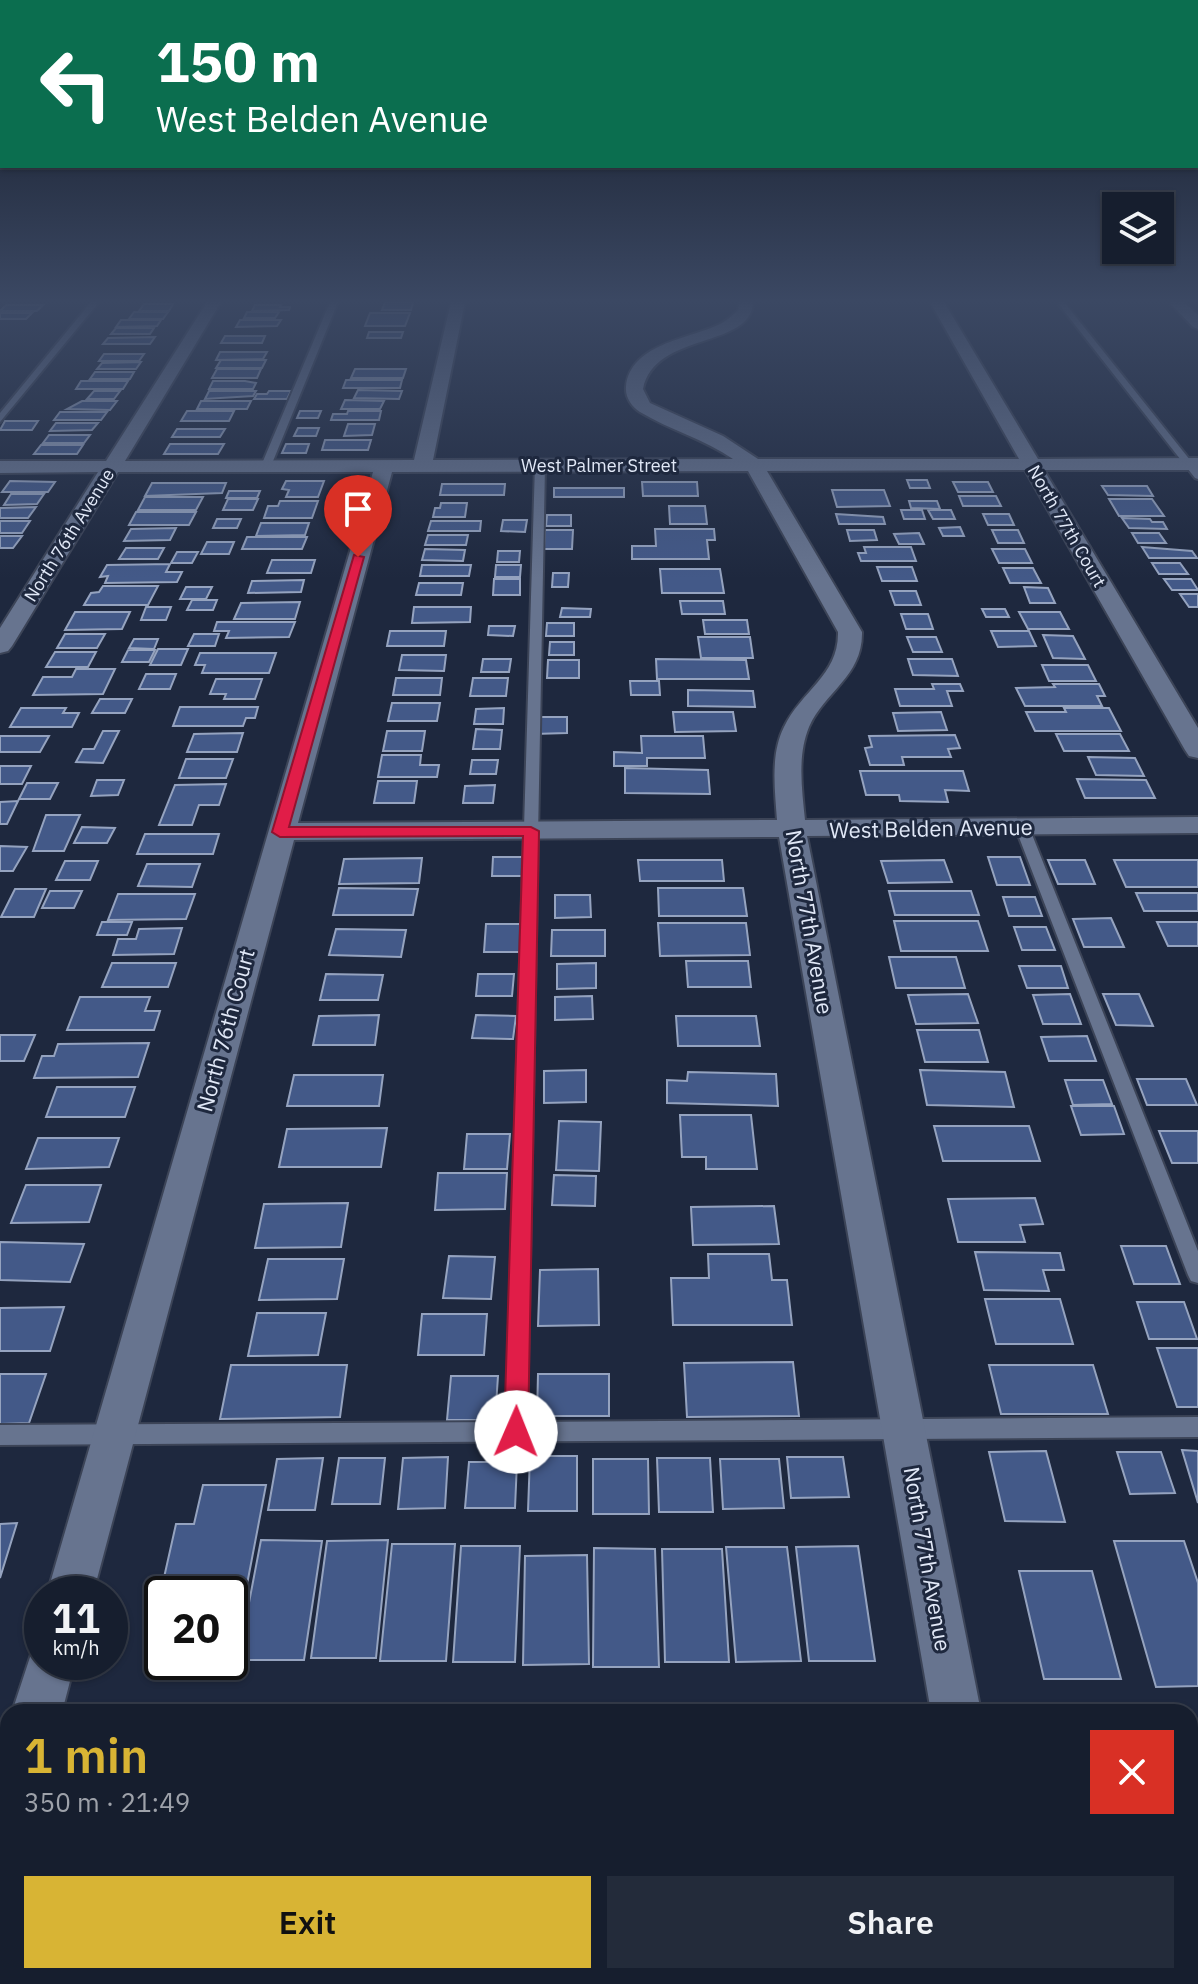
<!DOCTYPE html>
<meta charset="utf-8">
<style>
:root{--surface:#161e2e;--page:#232b3a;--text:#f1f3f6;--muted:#9ea2aa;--line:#353c4a;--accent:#d8b434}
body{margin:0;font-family:"IBM Plex Sans",sans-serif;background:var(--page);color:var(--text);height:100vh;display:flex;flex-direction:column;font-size:30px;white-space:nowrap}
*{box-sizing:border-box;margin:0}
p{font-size:26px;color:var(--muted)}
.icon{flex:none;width:44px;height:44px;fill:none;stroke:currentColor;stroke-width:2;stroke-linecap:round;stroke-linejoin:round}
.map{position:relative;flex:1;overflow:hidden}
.sheet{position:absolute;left:0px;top:1704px;width:1198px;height:280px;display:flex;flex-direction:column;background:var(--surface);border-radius:24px 24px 0 0;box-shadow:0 2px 6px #0004,0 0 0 2px var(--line)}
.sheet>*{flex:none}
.hud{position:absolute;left:0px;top:0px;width:1198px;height:168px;box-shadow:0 2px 6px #0004,0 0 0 2px var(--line);background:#0b6e4f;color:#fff;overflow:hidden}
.fabs{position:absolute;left:1102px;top:192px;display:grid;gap:16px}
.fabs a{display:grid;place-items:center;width:72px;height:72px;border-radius:0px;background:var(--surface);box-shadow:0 2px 6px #0004,0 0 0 2px var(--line);font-size:40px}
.speed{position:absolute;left:24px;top:1576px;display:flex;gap:16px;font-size:40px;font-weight:700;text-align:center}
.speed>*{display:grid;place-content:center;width:104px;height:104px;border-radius:50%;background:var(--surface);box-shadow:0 2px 6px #0004,0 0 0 2px var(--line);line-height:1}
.speed small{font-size:20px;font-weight:400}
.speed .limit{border:4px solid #111;border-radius:12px;background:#fff;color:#111}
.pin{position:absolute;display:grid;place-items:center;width:68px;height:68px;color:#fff;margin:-82px -34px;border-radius:50% 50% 50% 0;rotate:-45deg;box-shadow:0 0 8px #0007}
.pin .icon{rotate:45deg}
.me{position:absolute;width:88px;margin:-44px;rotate:1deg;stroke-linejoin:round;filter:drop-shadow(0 0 6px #0008)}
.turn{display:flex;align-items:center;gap:28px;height:168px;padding:0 24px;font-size:36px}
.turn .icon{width:104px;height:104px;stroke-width:2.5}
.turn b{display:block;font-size:56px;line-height:68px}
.round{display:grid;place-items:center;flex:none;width:84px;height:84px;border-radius:0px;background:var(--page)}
.head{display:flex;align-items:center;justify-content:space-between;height:136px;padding:0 24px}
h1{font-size:48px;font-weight:600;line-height:60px;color:var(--accent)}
.action{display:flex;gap:16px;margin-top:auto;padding:16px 24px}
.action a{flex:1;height:92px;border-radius:0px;background:var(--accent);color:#111;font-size:32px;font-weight:600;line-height:92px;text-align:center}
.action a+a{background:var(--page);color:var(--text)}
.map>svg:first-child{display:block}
.building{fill:#435988;stroke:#95a3bf;stroke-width:2}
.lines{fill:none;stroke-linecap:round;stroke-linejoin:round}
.lane-casing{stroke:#3c4457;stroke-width:4}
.street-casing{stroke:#3c4457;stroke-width:4}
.secondary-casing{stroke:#3c4457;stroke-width:4}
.lane{fill:#67748f;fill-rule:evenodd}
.street{fill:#67748f;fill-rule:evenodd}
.secondary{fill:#777871;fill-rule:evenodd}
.route{fill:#e11d48;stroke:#92132f;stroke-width:2}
.labels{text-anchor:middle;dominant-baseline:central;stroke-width:6;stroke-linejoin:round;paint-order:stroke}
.far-street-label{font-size:18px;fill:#e1e8f7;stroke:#1e283e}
.street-label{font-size:22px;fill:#e1e8f7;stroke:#1e283e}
</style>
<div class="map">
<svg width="1198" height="1984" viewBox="0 0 1198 1984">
<rect width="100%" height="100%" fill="#1e283e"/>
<path class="building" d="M385 302H413L411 310H382Z
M144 304H173L169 311H139Z
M6 305H43L37 311H0Z
M255 305H281L280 307H290L289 310 252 311Z
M134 312H168L163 319H129Z
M247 312H279L275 318H244Z
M0 313H32L26 319H0Z
M370 313H410L405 326H365Z
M121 320H161L157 326 116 327Z
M240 320H281L277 326 236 327Z
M116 328H154L150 334H111Z
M369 332H403L401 338H367Z
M225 336H265L262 343H221Z
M155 337 150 344H103L108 338Z
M220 352H267L263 359 216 360Z
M104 354H144L139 361H99Z
M221 360H266L262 368H216Z
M141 362 136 369H97L102 363Z
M217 369H261L257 378H212Z
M355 369H406L403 378H351Z
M95 372H134L130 379H90Z
M346 380H402L400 388H343Z
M81 381H128L123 389H76Z
M213 381H245L256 383 253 389H209Z
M358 390 402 391 399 399 354 398Z
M94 391H120L114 399H87Z
M209 391H256L253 396 205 399Z
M269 391H291L287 399H254L257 394H267Z
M345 400 384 401 380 409H341Z
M82 401H117L110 410 67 409Z
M201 401H251L247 409H197Z
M187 411H234L229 421H181Z
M300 411H321L318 418H297Z
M348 411H381L379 420H331L333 414H347Z
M60 412H107L101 420H54Z
M5 421H38L32 430H0Z
M56 423H98L92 430 50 431Z
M348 424H375L372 435 344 436Z
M298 428H319L316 436H294Z
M177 429H225L220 437H172Z
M49 435H90L84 443H43Z
M325 440H371L368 450H322Z
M170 444H224L218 454H164Z
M286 444H309L306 453H282Z
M41 445H83L77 454H34Z
M907 480H927L930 488H910Z
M10 481 55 482 48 492H2Z
M286 481H324L318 497H286L289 490 282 489Z
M642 482H697L698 496H643Z
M953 482H988L993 492H958Z
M152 483H226L222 493 145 496Z
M442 484H505L504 495H440Z
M1102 486H1147L1153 496 1108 495Z
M554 488H624V497H554Z
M832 490H884L890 506 837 507Z
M229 491H260L257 498H226Z
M11 494H44L37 504 4 505Z
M959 496H996L1001 506H963Z
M145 497H203L196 510H138Z
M228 499H258L253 510H223Z
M1109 499H1152L1164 516H1119Z
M280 501H318L312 518H264L268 506H278Z
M909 501H937L940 509 911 508Z
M441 503H467L465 517H433L435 508H440Z
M669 506H705L707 524H670Z
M36 507 28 518H0V508Z
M901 510H922L925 519H904Z
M928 510H951L955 519H933Z
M136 512H196L189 525H129Z
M836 514 883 517 885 524H839Z
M983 514H1009L1014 525H988Z
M547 515H571V526H546Z
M1122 518 1150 519 1152 522H1163L1167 529 1129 528Z
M217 519H241L237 528H213Z
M503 520H527L525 532 501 531Z
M0 521H30L22 533H0Z
M431 521H481L480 531H428Z
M261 523H309L305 535 256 536Z
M960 527 964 536H943L939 528Z
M176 528 170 540 124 541 131 529Z
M655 529H714L715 540H707L709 559H632V546H656Z
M545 530H573L572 549H544Z
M847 530H874L877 540 850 541Z
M992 530H1018L1024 543H998Z
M919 533 924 544H899L894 534Z
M1132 533H1159L1166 543H1138Z
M428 535H468L466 545H425Z
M0 536H22L13 548H0Z
M247 537H307L302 549H242Z
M207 542H234L229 554H201Z
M864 547H911L916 561H861L858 553H866Z
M1142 547 1192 551 1197 558H1149Z
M126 548H164L158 559H119Z
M425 549 465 550 463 561 422 560Z
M992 549H1025L1032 563H999Z
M498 551H520L519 562H497Z
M177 552H198L192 563H171Z
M272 560H315L311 573H267Z
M1152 563H1180L1188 574H1159Z
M170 564 166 572H182L177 582 105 583 108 576 100 577 107 565Z
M422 565H471L469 576H420Z
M496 565H521L520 577H495Z
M877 567H912L917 581H882Z
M1003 568H1033L1041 583H1010Z
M660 569H720L724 593H662Z
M553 573H569L568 587H552Z
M494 579H520V595H493Z
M1164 579H1191L1198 590H1172Z
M304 580 301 592 248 593 252 581Z
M419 583H463L461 595H416Z
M103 586H158L148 605H84L91 593 99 592Z
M186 587H212L206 599H180Z
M1024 587 1048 588 1055 603H1030Z
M890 591H916L921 605H895Z
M1180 594H1198V607H1189Z
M192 600H217L213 610H187Z
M680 601H723L725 614H682Z
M300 602 295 619H234L241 603Z
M146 607H171L166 620H141Z
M414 607H471L470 622 412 623Z
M562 608 591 609 590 617H560Z
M982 609H1005L1009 617H986Z
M75 612H130L122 629 65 630Z
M1019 612H1060L1069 629H1028Z
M901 614H928L933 629H906Z
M703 620H747L749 634H705Z
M217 622H295L289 637 226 638 229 631H214Z
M547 623H574V636H546Z
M489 626H515L513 636 488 635Z
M390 631H446L444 646H387Z
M991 631H1029L1036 646 998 647Z
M65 634H105L97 648H57Z
M194 634H219L215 646H188Z
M1043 635 1073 636 1085 659 1053 658Z
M698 637H750L753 658H701Z
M907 637H936L942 652H913Z
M134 639H158L154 649 129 648Z
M550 642H574V655H549Z
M158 649H188L181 665H150Z
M128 650H155L149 662H122Z
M55 652H96L88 667H46Z
M200 653H276L269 673H202L205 665H195Z
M402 655H446L444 671 399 670Z
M483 659H511L509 672H481Z
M656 659 746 660 749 679H657Z
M908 659H952L958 676 913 675Z
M548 660H579V678H547Z
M1042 665H1088L1096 681H1049Z
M76 669H115L103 694 33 695 43 677H72Z
M146 674H176L170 689H139Z
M396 678H442L440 695H393Z
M473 678H508L506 696H470Z
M216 679H262L255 699H224L226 694H210Z
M630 681H659L660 695H631Z
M932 684H960L963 691H947L952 706H900L895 689H934Z
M1053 684H1099L1105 696H1097L1102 706H1025L1016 688 1055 687Z
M688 690 753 691 755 707 688 706Z
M100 699H132L125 713H92Z
M392 703H440L437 721H388Z
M180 707H258L255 718H246L243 726H173Z
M21 708H66L63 713H79L72 727H10Z
M504 708 503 724H474L476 709Z
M1064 708H1109L1121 731H1035L1026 712H1066Z
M673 712H733L736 731 675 732Z
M941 712 947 730 898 731 893 713Z
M535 717H567V733L534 734Z
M476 729 502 730 500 749H473Z
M103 731H119L103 763 76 762 83 749H94Z
M387 731H425L422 751H383Z
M243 733 237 752H187L194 734Z
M1056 734H1120L1129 751H1064Z
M955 735 960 748 948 749 951 757H902L904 765H870L865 748 872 747 869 736Z
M0 736H49L40 752H0Z
M641 736H703L705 758H647V766H614V752L642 753Z
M382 755H421L420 765H439L437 777H378Z
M1088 757 1135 758 1144 776 1096 775Z
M186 759H233L226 778H179Z
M472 760H498L496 774H470Z
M0 766H31L22 784H0Z
M625 768 708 770 710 794 625 793Z
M860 771H963L969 791 945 790 948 802 900 801 899 795H866Z
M1077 779 1146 780 1155 798H1085Z
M97 780H124L118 795 91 796Z
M378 781H417L414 803H374Z
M27 783H58L50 799H19Z
M226 784 219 805H199L192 825H159L175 785Z
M495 785 493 803H463L465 786Z
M18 801 7 824H0V802Z
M46 815H80L64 851H33Z
M82 827 115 828 107 843H74Z
M145 834H219L213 854H137Z
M0 846 27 847 13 871H0Z
M493 857H528L527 876H492Z
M988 857H1020L1030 885H997Z
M422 858 419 883 339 884 344 859Z
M638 860H722L724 881H640Z
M944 860 952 882 888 883 881 861Z
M1048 860H1085L1095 884H1058Z
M1114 860H1198V887H1126Z
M65 861H98L90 880H56Z
M147 864H200L192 887 138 886Z
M339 888 418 889 413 915H333Z
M658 888H743L747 916H659Z
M15 889H46L34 917H1Z
M50 891H82L74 908H42Z
M889 891H971L979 915H895Z
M1136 893H1198V911H1144Z
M118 894H195L186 919 108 920Z
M555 895H590L591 917 555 918Z
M1003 897H1035L1042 916H1009Z
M1111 918 1124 947H1084L1073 919Z
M894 921H978L988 951H901Z
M102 922H132L127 935H97Z
M1157 922H1198V946H1168Z
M658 923H746L750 955 660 956Z
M486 924H522L520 952H484Z
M1014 927H1046L1055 950H1022Z
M182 928 174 954 113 955 118 939H136L139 929Z
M336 929 406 930 401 957 329 955Z
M552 930H605V956H551Z
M889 957H956L965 988H896Z
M686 961H748L751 987H688Z
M112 963H176L168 987H102Z
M596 963V988L557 989V964Z
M1019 966H1061L1068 988H1027Z
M326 974 383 975 378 1000H320Z
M478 974H514L512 996H476Z
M968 994 978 1023 916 1024 908 995Z
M1070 994 1081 1024H1043L1033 995Z
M1103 994H1139L1153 1026 1116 1025Z
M592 996 593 1019 555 1020V997Z
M80 997H150L145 1011H160L154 1030H67Z
M379 1015 375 1045H313L319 1016Z
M476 1015 516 1016 513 1039 472 1038Z
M676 1016H756L760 1046H678Z
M917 1030H979L988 1062H925Z
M0 1035H35L24 1061H0Z
M1087 1036 1096 1061H1049L1041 1037Z
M149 1043 138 1077 34 1078 42 1056H54L58 1044Z
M586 1070V1102L544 1103V1071Z
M920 1070 1005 1072 1014 1107 927 1105Z
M688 1072 776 1074 778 1106 667 1103V1080L687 1081Z
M294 1075H383L379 1106H287Z
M1137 1079H1186L1197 1105H1147Z
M1065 1080H1103L1112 1104 1073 1105Z
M57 1087H135L125 1117H46Z
M1071 1106H1114L1124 1134 1081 1135Z
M680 1115H751L757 1169H706V1157H682Z
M559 1121 601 1122 599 1171 556 1170Z
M934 1126H1029L1040 1161H943Z
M387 1128 381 1167H279L287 1129Z
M1159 1131H1198V1163H1172Z
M467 1134H510L507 1169H464Z
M38 1138H119L109 1167 26 1169Z
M438 1173H507L505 1209 435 1210Z
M554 1175 596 1176 595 1206 552 1205Z
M26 1185H101L89 1222 11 1223Z
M1035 1198 1043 1224 1020 1225 1025 1242H958L948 1199Z
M348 1203 341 1247 255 1248 264 1204Z
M774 1206 779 1244 693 1245 691 1207Z
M0 1242 84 1244 70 1282 0 1280Z
M1121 1246H1166L1180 1284H1134Z
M975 1252 1060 1253 1064 1270H1043L1049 1291 984 1290Z
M708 1254H769L772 1280H787L792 1325H673L671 1278H709Z
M449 1256 495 1257 491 1299 443 1298Z
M268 1259H344L337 1299 259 1300Z
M598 1269 599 1325 538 1326 540 1270Z
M985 1299H1060L1073 1344H996Z
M1137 1302H1184L1197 1339H1149Z
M64 1307 50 1351H0V1308Z
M257 1313H326L318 1355 248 1356Z
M422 1314H487L484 1355H418Z
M1157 1348H1198V1407H1177Z
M793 1362 799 1416 687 1417 684 1363Z
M231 1365H347L340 1417 220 1419Z
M989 1365H1093L1108 1414H1001Z
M0 1374H46L29 1423 0 1424Z
M538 1374H609V1416H537Z
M451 1376H498L495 1420H447Z
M1182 1450 1198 1451V1503Z
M1046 1451 1065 1522 1005 1521 989 1452Z
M1117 1452H1161L1175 1493 1130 1494Z
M530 1456H577V1511H528Z
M448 1457 445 1508 398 1509 403 1458Z
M787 1457H843L849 1497 791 1498Z
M323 1458 315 1510H268L277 1459Z
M339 1458H385L380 1504H332Z
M657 1458H710L713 1512H659Z
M593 1459H648L649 1514H593Z
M720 1459H779L784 1508 723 1509Z
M469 1462H517L515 1508H465Z
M203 1485H266L232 1663H161L162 1658V1662H230V1594H176L179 1583 163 1582 176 1524H194Z
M17 1523 0 1578V1524Z
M261 1540 322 1541 304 1660H238Z
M388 1540 376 1658H311L327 1541Z
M1114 1541H1184L1198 1583V1686L1156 1687Z
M392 1544H455L446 1661H380Z
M461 1546H520L515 1662H453Z
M858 1546 875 1661H809L796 1547Z
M726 1547H787L801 1661 736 1662Z
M594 1548 655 1549 659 1667H593Z
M662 1549H722L729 1662H665Z
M587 1555 589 1664 523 1665 525 1556Z
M1019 1571H1092L1121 1679H1044Z
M1190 1918H1198V1984H1166L1164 1976H1190Z
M214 1976H411L410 1984H213Z
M580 1976H637L638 1984H580Z
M683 1976H859L860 1984H684Z"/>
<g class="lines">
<g class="lane-casing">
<path id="lane" d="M91 302H99L0 422V413Z
M330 302H338L271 466 263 468 261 466Z
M1057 302H1064L1198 470V479L1195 478Z
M540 462 545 465 527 1422 1198 1417V1437L0 1445V1425L506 1422 535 465Z
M1022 823 1029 827 1198 1251V1283L1191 1281 1188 1275 1015 827Z
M529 1976H557V1984H529Z"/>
</g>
<g class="street-casing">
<path id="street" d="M207 302H221L125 461 414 460 451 302H465L433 460 733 459C704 439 670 430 640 412 632 407 625 397 626 387 630 344 688 339 718 325 725 322 732 316 738 310L739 302H753C752 349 655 331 643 389L650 403 723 436 758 459H1019L930 302H944L1038 459 1198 458V470H1044L1198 728V758L1189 756 1185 750 1025 470 767 471 862 632C863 676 825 691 809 727 797 756 802 790 805 820L1198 817V833L807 836 981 1712H931L779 837 294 840 93 1594H47L373 472H118L12 646 8 651 0 653V628L98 472 0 473V461H106ZM748 471 838 632C839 675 801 691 784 727 770 755 775 790 777 820L298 823 392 472Z
M1169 302H1184L1198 315V329L1193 327Z
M42 1641V1662H75L62 1712H12L34 1645Z
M58 1976H114L112 1984H56Z
M976 1976H1032L1034 1984H978Z"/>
</g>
<g class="secondary-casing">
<path id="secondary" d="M1190 1771H1198V1843H1190Z
M0 1780H8V1852H0Z"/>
</g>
<use href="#lane" class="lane"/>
<use href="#street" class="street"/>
<use href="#secondary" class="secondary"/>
</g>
<linearGradient id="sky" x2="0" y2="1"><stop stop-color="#101622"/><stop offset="0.52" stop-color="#3b4863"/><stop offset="1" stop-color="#3b4863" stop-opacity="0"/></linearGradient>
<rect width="1198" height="579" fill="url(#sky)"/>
<path class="route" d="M354 555 364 557 289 827H531L539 831 528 1432 524 1440 516 1443 507 1440 504 1432 523 836 280 837 272 832Z"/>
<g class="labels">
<g class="far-street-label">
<text x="599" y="465">West Palmer Street</text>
<text transform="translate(1067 526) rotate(60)">North 77th Court</text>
<text transform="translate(69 535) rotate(-58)">North 76th Avenue</text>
</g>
<g class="street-label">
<text transform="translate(931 828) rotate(-1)">West Belden Avenue</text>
<text transform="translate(810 922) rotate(80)">North 77th Avenue</text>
<text transform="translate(225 1030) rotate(-75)">North 76th Court</text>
<text transform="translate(928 1559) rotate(80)">North 77th Avenue</text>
</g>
</g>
</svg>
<div class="fabs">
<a><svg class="icon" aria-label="layers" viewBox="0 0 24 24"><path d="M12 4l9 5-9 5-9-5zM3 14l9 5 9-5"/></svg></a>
</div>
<div class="speed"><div>11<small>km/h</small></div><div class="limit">20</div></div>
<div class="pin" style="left:358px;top:557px;background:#d93025"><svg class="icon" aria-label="arrive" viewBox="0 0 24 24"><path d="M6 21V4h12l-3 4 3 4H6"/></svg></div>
<svg class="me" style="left:516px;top:1432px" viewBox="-20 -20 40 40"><circle r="19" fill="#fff"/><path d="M0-13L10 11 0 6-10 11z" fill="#e11d48"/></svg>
<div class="hud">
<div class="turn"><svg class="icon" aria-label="left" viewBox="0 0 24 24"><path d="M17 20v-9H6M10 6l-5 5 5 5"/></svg><div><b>150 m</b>West Belden Avenue</div></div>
</div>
<section class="sheet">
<div class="head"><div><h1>1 min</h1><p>350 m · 21:49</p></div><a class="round" style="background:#d93025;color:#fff"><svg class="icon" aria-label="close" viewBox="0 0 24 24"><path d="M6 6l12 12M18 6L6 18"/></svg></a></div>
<div class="action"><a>Exit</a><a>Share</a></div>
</section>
</div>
